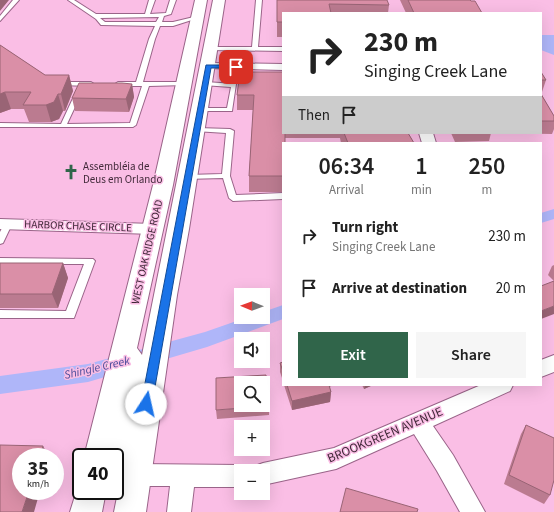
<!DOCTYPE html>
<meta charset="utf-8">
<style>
:root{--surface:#fff;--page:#f6f6f6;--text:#222;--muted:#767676;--accent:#30654a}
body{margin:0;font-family:"Source Sans 3",sans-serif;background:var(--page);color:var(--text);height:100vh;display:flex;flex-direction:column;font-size:15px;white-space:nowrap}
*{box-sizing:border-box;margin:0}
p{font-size:13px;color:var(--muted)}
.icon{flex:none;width:22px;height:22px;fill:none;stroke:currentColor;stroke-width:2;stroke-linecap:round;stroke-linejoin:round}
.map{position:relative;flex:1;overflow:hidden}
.sheet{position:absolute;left:282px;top:142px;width:260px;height:244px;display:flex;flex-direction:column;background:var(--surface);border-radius:0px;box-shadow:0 4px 16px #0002}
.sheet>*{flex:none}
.banner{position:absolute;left:282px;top:12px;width:260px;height:122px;border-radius:0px;box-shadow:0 4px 16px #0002;background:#fff;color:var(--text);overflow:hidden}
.needle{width:26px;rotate:271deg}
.fabs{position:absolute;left:234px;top:288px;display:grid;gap:8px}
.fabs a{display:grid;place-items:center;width:36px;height:36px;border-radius:0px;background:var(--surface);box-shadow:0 4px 16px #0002;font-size:20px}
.speed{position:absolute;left:12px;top:448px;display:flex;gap:8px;font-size:20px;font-weight:700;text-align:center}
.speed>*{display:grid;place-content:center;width:52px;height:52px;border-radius:50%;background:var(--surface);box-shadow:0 4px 16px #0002;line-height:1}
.speed small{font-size:10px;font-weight:400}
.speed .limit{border:2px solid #111;border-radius:6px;background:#fff;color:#111}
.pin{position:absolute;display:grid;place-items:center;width:34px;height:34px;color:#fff;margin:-17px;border-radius:8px;box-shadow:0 2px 6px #0006}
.me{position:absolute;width:44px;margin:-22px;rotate:10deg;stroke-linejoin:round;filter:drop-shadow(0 0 3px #0008)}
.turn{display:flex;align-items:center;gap:14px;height:84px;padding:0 16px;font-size:18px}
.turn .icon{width:52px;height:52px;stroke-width:2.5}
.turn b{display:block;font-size:28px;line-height:34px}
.then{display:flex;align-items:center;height:38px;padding:0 16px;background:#0003;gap:8px;font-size:15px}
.eta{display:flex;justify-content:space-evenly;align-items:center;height:68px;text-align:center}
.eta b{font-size:24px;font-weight:600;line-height:28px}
.cta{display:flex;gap:8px;margin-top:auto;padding:8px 16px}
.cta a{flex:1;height:46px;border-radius:0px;background:var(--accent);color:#fff;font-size:16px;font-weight:600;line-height:46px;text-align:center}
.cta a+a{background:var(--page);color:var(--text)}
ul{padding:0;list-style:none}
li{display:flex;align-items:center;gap:12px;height:52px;padding:0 16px}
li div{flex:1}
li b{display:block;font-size:15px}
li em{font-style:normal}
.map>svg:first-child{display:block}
.water{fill:#afb6f9}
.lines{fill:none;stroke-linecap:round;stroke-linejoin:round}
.canal{fill:#afb6f9;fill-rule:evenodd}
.lane-casing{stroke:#9a6489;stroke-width:2}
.street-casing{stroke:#9a6489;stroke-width:2}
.secondary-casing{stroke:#9a6489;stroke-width:2}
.lane{fill:#fff;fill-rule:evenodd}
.street{fill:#fff;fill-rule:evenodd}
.secondary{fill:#fff;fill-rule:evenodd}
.wall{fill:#bb7b90}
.shaded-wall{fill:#996475}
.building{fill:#da8fa7;stroke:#996475;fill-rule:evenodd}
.route{fill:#1a73e8;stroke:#114b97}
.labels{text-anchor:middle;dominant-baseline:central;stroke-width:3;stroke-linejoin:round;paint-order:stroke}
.poi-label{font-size:11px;fill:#412939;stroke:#fabee5;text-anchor:start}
.street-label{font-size:11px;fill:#412939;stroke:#fabee5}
.water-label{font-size:12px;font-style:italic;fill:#4a4c9a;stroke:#fabee5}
.near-street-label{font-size:13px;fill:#412939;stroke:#fabee5}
</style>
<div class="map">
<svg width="554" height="512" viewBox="0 0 554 512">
<rect width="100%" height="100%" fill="#fabee5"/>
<path class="water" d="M541 35H554V55L541 50Z"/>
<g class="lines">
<path class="canal" d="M554 209V219L541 223V213Z
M283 305V319L207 347 88 382 0 394V376L88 364 205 332 248 317H263V312Z"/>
<g class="lane-casing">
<path id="lane" d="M13 0H19L0 21V16Z
M68 0H74L96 14H145L149 0H155L150 14 166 13 170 0H176L171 14 164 16 162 22H173L198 16V18L173 26H160L155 39 143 82H184L187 84 186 85 149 86 136 125 133 127H0V123L61 124 75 94 78 92 81 94 67 124 130 123 142 86H118L115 84 118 82H136L149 39 155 26 101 25 96 19ZM159 17 156 22H105L100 18Z
M256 0H262L258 47H283V51L209 50V48L211 47H252Z
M60 82H91L94 84 91 86 58 85V83Z
M205 82 236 84 232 111H198V109L200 108H227L231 87 203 85 202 84Z
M197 128 230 129 234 131 230 176 236 195 283 193V199L233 201 229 198 223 178 185 179 184 177 188 175 222 174 226 133 195 131V129Z
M8 221 12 224 3 243 0 244V232L5 222Z
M0 258 93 259 95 261 74 318H0V310L66 311 84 264H0Z"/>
</g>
<g class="street-casing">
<path id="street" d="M208 63 283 64V70L204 68 202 66 204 64Z
M419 133H433L436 143H422Z
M0 219 153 224 159 225 161 229 159 233 153 234 0 229Z
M554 355V372L541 377V360Z
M481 385H513L510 391 433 426 453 455 485 512H460L437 471 414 434 336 469 263 485V471H253L255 466 263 463 334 448Z
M136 464 241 465 249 468 251 471H241V487H194L191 512H167L170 486H136L128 483 124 475 128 467Z"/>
</g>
<g class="secondary-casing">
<path id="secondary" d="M195 0H207L173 185 137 348 142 355 213 0H225L189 229 177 295 146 512H114L119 487 115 486V457H84L153 185Z
M80 480 81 491H106L102 512H70Z"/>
</g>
<use href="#lane" class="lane"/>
<use href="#street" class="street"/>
<use href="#secondary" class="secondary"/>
</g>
<path class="wall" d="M277 0 389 5 388 13H283V37H277Z
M400 0H470L482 13H406Z
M0 45 45 75H69L73 91 65 111H63L59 119 51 122H29L24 109H11L0 113Z
M240 72 283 133H408L414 143H341L340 138H285L283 143V192H249V176L253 110H237V95Z
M541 72 546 80 542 92H541Z
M132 84 134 97 129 112 75 111 72 98Z
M541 94 554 116V129L552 134 491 133 489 141 455 142 451 133H541Z
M0 263H63L68 278 58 308H0Z
M554 265V281L548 275 552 266Z
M283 362V381L280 372V363Z
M284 385H334L329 387 331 392 330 402 292 410Z
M362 385H373L364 389Z
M269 406V415L217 419 216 410Z
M526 425 550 495 544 504 504 484 521 434Z"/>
<path class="shaded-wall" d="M0 0H9L0 11Z
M69 75 73 91 65 111 61 94Z
M132 84 134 97 129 112 126 99Z
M5 92 11 109 0 113V94Z
M58 94 63 111 59 119 51 122 46 105Z
M63 263 68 278 58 308 52 294Z
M554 306V314L541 319V311Z
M365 385H373L364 389Z
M331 392 330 402 292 410V401Z
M43 446 49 457H40Z
M29 491H40L34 512H22Z"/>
<path class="building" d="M277 0H387L389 5 329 4 331 13H283V22H277Z
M408 0H470L471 1H475L482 13H414Z
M0 45 45 75H69L61 94H58L54 102 46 105H23L31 92H5L0 94Z
M240 72H283V133H285V143H283V176H249L254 95H237Z
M541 72 546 80H541Z
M79 83H122L132 84 126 99 72 98Z
M541 94 554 116V121H541Z
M344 133H408L414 143H348Z
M0 263H63L52 294H0Z
M554 281V306L541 311V286Z
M283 362V371L280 363Z
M266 375 269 406 216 410V378ZM241 383H263V405H241Z
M287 385H329L331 392 292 401Z
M526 425 554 438V480L550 495 509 475Z
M0 445 43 446 40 457H21V491H29L22 512H0Z
M346 488 418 509 417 512H340Z"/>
<path class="route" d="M206 65H236L239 67 236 68H211L152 404 150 408 146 409 142 408 141 404Z"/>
<defs>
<g id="church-bare" transform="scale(1.2)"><path d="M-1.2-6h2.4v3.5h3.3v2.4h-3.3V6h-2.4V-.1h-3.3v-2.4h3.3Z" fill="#30654a" stroke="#fabee5" stroke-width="2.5" paint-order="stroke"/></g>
</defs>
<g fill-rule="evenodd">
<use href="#church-bare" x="71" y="172"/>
</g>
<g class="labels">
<g class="poi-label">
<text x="83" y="166">Assembléia de<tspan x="83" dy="13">Deus em Orlando</tspan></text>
</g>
<g class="street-label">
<text transform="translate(78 226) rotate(2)">HARBOR CHASE CIRCLE</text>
<text transform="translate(147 252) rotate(-77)">WEST OAK RIDGE ROAD</text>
</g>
<g class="water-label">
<text transform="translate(97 368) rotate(-13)">Shingle Creek</text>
</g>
<g class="near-street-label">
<text transform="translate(385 435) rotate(-23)">BROOKGREEN AVENUE</text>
</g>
</g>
</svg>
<div class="fabs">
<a><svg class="needle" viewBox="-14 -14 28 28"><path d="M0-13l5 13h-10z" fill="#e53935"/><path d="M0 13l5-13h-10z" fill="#767676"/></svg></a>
<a><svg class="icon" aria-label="sound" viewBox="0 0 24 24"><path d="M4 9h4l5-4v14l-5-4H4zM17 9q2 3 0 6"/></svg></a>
<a><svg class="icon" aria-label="search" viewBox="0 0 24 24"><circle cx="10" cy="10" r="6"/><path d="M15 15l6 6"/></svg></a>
<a>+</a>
<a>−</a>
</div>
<div class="speed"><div>35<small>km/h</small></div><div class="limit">40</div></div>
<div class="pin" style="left:236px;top:67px;background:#d93025"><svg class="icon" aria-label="arrive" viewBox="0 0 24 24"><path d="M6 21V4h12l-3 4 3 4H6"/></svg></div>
<svg class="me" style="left:146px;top:404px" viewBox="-20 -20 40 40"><circle r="19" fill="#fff"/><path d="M0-13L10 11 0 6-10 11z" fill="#1a73e8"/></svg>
<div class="banner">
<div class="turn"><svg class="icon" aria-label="right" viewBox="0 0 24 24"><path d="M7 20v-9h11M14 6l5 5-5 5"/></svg><div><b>230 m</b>Singing Creek Lane</div></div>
<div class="then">Then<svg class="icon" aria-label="arrive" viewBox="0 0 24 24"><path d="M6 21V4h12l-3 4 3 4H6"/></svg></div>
</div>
<section class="sheet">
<div class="eta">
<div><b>06:34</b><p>Arrival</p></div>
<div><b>1</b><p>min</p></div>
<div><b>250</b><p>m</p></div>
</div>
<ul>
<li><svg class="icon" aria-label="right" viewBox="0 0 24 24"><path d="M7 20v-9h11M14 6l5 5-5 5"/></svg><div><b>Turn right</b><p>Singing Creek Lane</p></div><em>230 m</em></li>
<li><svg class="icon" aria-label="arrive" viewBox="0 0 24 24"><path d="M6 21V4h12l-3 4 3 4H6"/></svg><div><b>Arrive at destination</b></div><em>20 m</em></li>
</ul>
<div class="cta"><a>Exit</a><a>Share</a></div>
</section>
</div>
